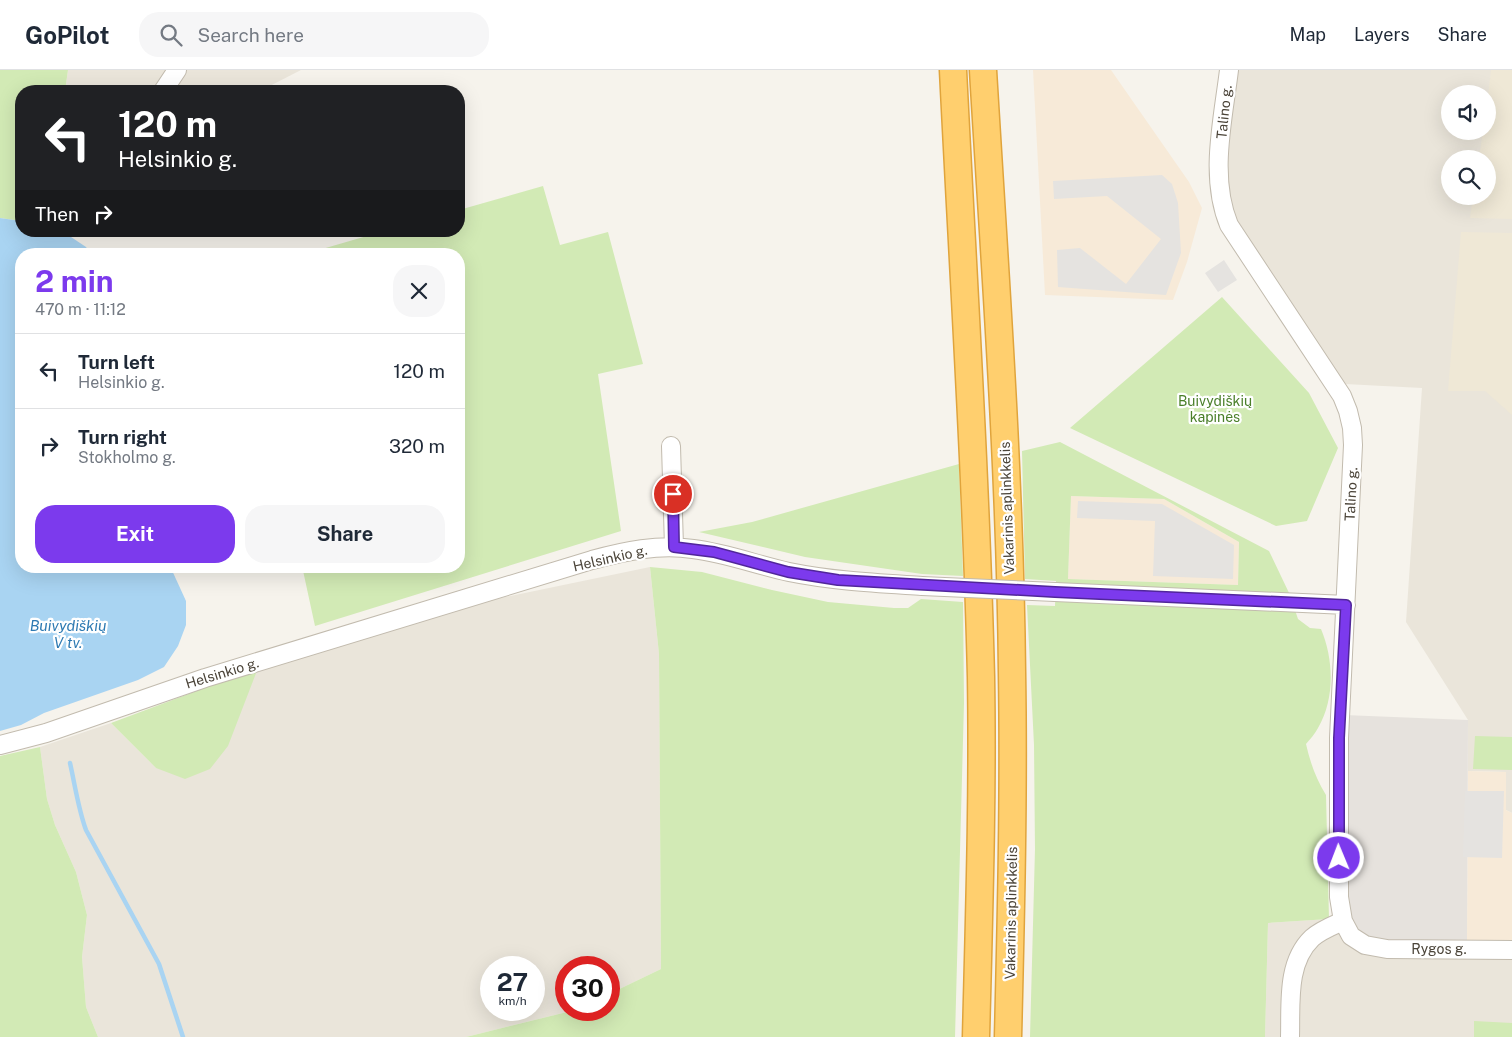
<!DOCTYPE html>
<meta charset="utf-8">
<style>
:root{--surface:#fff;--page:#f6f6f7;--text:#1f2937;--muted:#747a83;--line:#e0e1e3;--accent:#7c3aed}
body{margin:0;font-family:"Public Sans",sans-serif;background:var(--page);color:var(--text);height:100vh;display:flex;flex-direction:column;font-size:19px;white-space:nowrap}
*{box-sizing:border-box;margin:0}
p{font-size:16px;color:var(--muted)}
.icon{flex:none;width:28px;height:28px;fill:none;stroke:currentColor;stroke-width:2;stroke-linecap:round;stroke-linejoin:round}
.map{position:relative;flex:1;overflow:hidden}
.sheet{position:absolute;left:15px;top:178px;width:450px;height:325px;display:flex;flex-direction:column;background:var(--surface);border-radius:20px;box-shadow:0 5px 20px #0002}
.sheet>*{flex:none}
.banner{position:absolute;left:15px;top:15px;width:450px;height:152px;border-radius:20px;box-shadow:0 5px 20px #0002;background:#202124;color:#fff;overflow:hidden}
.fabs{position:absolute;left:1441px;top:15px;display:grid;gap:10px}
.fabs a{display:grid;place-items:center;width:55px;height:55px;border-radius:50%;background:var(--surface);box-shadow:0 5px 20px #0002;font-size:25px}
.speed{position:absolute;left:480px;top:886px;display:flex;gap:10px;font-size:25px;font-weight:700;text-align:center}
.speed>*{display:grid;place-content:center;width:65px;height:65px;border-radius:50%;background:var(--surface);box-shadow:0 5px 20px #0002;line-height:1}
.speed small{font-size:12px;font-weight:400}
.speed .limit{border:8px solid #d22;background:#fff;color:#111}
.pin{position:absolute;display:grid;place-items:center;width:42px;height:42px;color:#fff;margin:-21px;border:2px solid #fff;border-radius:50%;box-shadow:0 1px 5px #0007}
.me{position:absolute;width:55px;margin:-28px;rotate:359deg;stroke-linejoin:round;filter:drop-shadow(0 0 4px #0008)}
.turn{display:flex;align-items:center;gap:18px;height:105px;padding:0 20px;font-size:22px}
.turn .icon{width:65px;height:65px;stroke-width:2.5}
.turn b{display:block;font-size:35px;line-height:42px}
.then{display:flex;align-items:center;height:48px;padding:0 20px;background:#0003;gap:10px;font-size:19px}
.round{display:grid;place-items:center;flex:none;width:52px;height:52px;border-radius:20px;background:var(--page)}
.overview{display:flex;align-items:center;justify-content:space-between;height:85px;padding:0 20px}
h1{font-size:30px;font-weight:700;line-height:38px;color:var(--accent)}
.button{display:flex;gap:10px;margin-top:auto;padding:10px 20px}
.button a{flex:1;height:58px;border-radius:20px;background:var(--accent);color:#fff;font-size:20px;font-weight:700;line-height:58px;text-align:center}
.button a+a{background:var(--page);color:var(--text)}
ul{padding:0;list-style:none}
li{display:flex;align-items:center;gap:15px;height:75px;padding:0 20px;border-top:1px solid var(--line)}
li div{flex:1}
li b{display:block;font-size:19px}
li em{font-style:normal}
header{display:flex;align-items:center;gap:30px;box-sizing:border-box;height:70px;padding:0 25px;background:var(--surface);border-bottom:1px solid var(--line)}
header strong{font-size:24px}
nav{display:flex;gap:28px;margin-inline-start:auto;font-size:18px}
.search{width:350px;height:45px;background:var(--page);display:flex;align-items:center;gap:12px;box-sizing:border-box;padding:0 18px;border-radius:20px;color:var(--muted);font-size:19px}
.map>svg:first-child{display:block}
.residential{fill:#eae5da;fill-rule:evenodd}
.commercial{fill:#f7ead8}
.industrial{fill:#e6e2dd}
.education{fill:#efe8d6}
.green{fill:#d2eab5;fill-rule:evenodd}
.parking{fill:#e5e3e0}
.water{fill:#a9d4f2}
.lines{fill:none;stroke-linecap:round;stroke-linejoin:round}
.stream{stroke:#a9d4f2;stroke-width:4.5}
.minor-casing{stroke:#c2bbae;stroke-width:20}
.highway-casing{stroke:#e0a43c;stroke-width:29}
.minor{stroke:#fff;stroke-width:18}
.highway{stroke:#ffcf6e;stroke-width:26}
.minor-bridge-casing{stroke:#c2bbae;stroke-width:20;stroke-linecap:butt}
.minor-bridge{stroke:#fff;stroke-width:18}
.route-casing{stroke:#51269a;stroke-width:12}
.route{stroke:#7c3aed;stroke-width:9}
.labels{text-anchor:middle;dominant-baseline:central;stroke-width:4.5;stroke-linejoin:round;paint-order:stroke}
.street-label{font-size:14px;fill:#4b4439;stroke:#fff}
.park-label{font-size:14px;fill:#4a7f2a;stroke:#fff}
.water-label{font-size:15px;font-style:italic;fill:#2e7ab2;stroke:#fff}
</style>
<header>
<strong>GoPilot</strong>
<div class="search"><svg class="icon" aria-label="search" viewBox="0 0 24 24"><circle cx="10" cy="10" r="6"/><path d="M15 15l6 6"/></svg>Search here</div>
<nav><a>Map</a><a>Layers</a><a>Share</a></nav>
</header>
<div class="map">
<svg width="1512" height="967" viewBox="0 0 1512 967">
<rect width="100%" height="100%" fill="#f6f3ec"/>
<path class="residential" d="M68 0H301L260 21H65Z
M1237 0H1512V743L1506 740V702L1468 701V650L1406 552 1422 318 1345 314 1244 164 1229 133 1226 107ZM1450 24H1488V61H1450ZM1450 89H1488V126H1450Z
M650 497 659 584 661 899 609 924V898H566V940H575L466 967H98L86 937 82 887 87 845 76 802 55 755 47 729 40 677 111 653 156 698 258 598 476 533ZM491 898H534V940H491Z
M1329 849 1342 867 1358 881 1378 886 1512 887V967H1265L1268 853Z"/>
<path class="commercial" d="M1033 0H1111L1189 112 1202 138 1187 192 1173 230 1045 225Z
M1071 426 1164 429 1239 472 1238 515 1068 509Z
M1468 701 1506 702V740L1512 743V872L1467 871Z"/>
<path class="industrial" d="M1344 645 1468 650 1467 871H1379L1368 868 1353 857 1346 840Z"/>
<path class="education" d="M1491 0H1512V149L1470 148 1473 126H1488V89H1479L1483 61H1488V26Z
M1461 162 1512 163V345L1485 321H1448Z"/>
<path class="green" d="M0 0H68L65 21H21V151L0 148Z
M543 116 560 175 608 162 643 294 598 304 621 461 315 556 302 496H459V184H305L384 161H459V140Z
M1222 227 1309 323 1338 378 1307 451 1276 456 1070 358Z
M1060 372 1269 481 1290 525 1298 549 1310 558 1321 559C1334 590 1335 629 1318 658 1315 664 1310 669 1306 674 1310 692 1316 709 1326 725L1329 849 1268 853 1265 967H1030L1035 779 1034 675 1027 535 1055 536 1056 511 1025 509 1022 381ZM1071 426 1164 429 1239 472 1238 515 1068 509Z
M959 394 963 506 922 504 805 487 699 462 752 452Z
M650 497 702 502 772 520 828 532 894 538H908L921 529 963 532 964 633 955 967H466L575 940H609V924L661 899 659 584Z
M258 598 228 676 210 699 185 709 156 698 111 653Z
M1475 666 1512 667V700L1473 699Z
M40 677 47 729 55 755 76 802 87 845 82 887 86 937 98 967H0V686Z
M1474 951 1512 953V967H1474Z"/>
<path class="parking" d="M1162 105 1172 114 1178 133 1181 183 1166 225 1058 217 1057 180 1080 178 1126 214 1161 169 1107 126 1054 129 1053 111Z
M1224 190 1237 210 1218 222 1205 203Z
M1078 431 1162 434 1234 475 1233 509 1153 506 1155 451 1077 448Z
M1465 721H1504L1502 788 1463 787Z"/>
<path class="water" d="M0 148 21 151V161H62L86 177 91 184H21V496H170L186 531V555L178 576 164 597 138 610 44 643 21 655 0 661Z"/>
<g class="lines">
<path class="stream" d="M70 693C75 715 78 738 86 760L159 894 183 967"/>
<g class="minor-casing">
<path id="minor" d="M1229 0C1223 50 1209 107 1229 155L1342 326 1348 341 1352 358 1353 375 1339 668V827L1343 851 1351 866 1365 875 1387 879 1512 880
M163 21 177 0
M671 376 674 477
M1055 522 1346 535
M0 675 46 663 205 608 592 490C625 481 658 474 693 479 726 483 757 495 789 502 833 511 877 513 922 516
M1290 967C1291 934 1286 893 1312 868 1321 860 1332 856 1343 851"/>
</g>
<g class="highway-casing">
<path id="highway" d="M953 0C963 202 976 405 981 607 983 727 979 847 976 967
M983 0C995 201 1010 401 1012 602 1014 724 1011 845 1008 967"/>
</g>
<use href="#minor" class="minor"/>
<use href="#highway" class="highway"/>
<g class="minor-bridge-casing">
<path id="minor-bridge" d="M922 516 1055 522"/>
</g>
<use href="#minor-bridge" class="minor-bridge"/>
</g>
<g class="lines">
<g class="route-casing">
<path id="route" d="M673 424 674 477 714 482 788 502 838 510 1055 522 1346 535 1339 668V788"/>
</g>
<use href="#route" class="route"/>
</g>
<g class="labels">
<g class="street-label">
<text transform="translate(1224 42) rotate(-84)">Talino g.</text>
<text transform="translate(1351 424) rotate(-87)">Talino g.</text>
<text transform="translate(1007 438) rotate(-92)">Vakarinis aplinkkelis</text>
<text transform="translate(610 488) rotate(-13)">Helsinkio g.</text>
<text transform="translate(222 603) rotate(-17)">Helsinkio g.</text>
<text transform="translate(1011 843) rotate(-89)">Vakarinis aplinkkelis</text>
<text x="1439" y="879">Rygos g.</text>
</g>
<g class="park-label">
<text x="1215" y="331">Buivydiškių<tspan x="1215" dy="16">kapinės</tspan></text>
</g>
<g class="water-label">
<text x="68" y="555">Buivydiškių<tspan x="68" dy="17">V tv.</tspan></text>
</g>
</g>
</svg>
<div class="fabs">
<a><svg class="icon" aria-label="sound" viewBox="0 0 24 24"><path d="M4 9h4l5-4v14l-5-4H4zM17 9q2 3 0 6"/></svg></a>
<a><svg class="icon" aria-label="search" viewBox="0 0 24 24"><circle cx="10" cy="10" r="6"/><path d="M15 15l6 6"/></svg></a>
</div>
<div class="speed"><div>27<small>km/h</small></div><div class="limit">30</div></div>
<div class="pin" style="left:673px;top:424px;background:#d93025"><svg class="icon" aria-label="arrive" viewBox="0 0 24 24"><path d="M6 21V4h12l-3 4 3 4H6"/></svg></div>
<svg class="me" style="left:1339px;top:788px" viewBox="-20 -20 40 40"><circle r="17" fill="#7c3aed" stroke="#fff" stroke-width="3"/><path d="M0-11L8 9 0 5-8 9z" fill="#fff"/></svg>
<div class="banner">
<div class="turn"><svg class="icon" aria-label="left" viewBox="0 0 24 24"><path d="M17 20v-9H6M10 6l-5 5 5 5"/></svg><div><b>120 m</b>Helsinkio g.</div></div>
<div class="then">Then<svg class="icon" aria-label="right" viewBox="0 0 24 24"><path d="M7 20v-9h11M14 6l5 5-5 5"/></svg></div>
</div>
<section class="sheet">
<div class="overview"><div><h1>2 min</h1><p>470 m · 11:12</p></div><a class="round"><svg class="icon" aria-label="close" viewBox="0 0 24 24"><path d="M6 6l12 12M18 6L6 18"/></svg></a></div>
<ul>
<li><svg class="icon" aria-label="left" viewBox="0 0 24 24"><path d="M17 20v-9H6M10 6l-5 5 5 5"/></svg><div><b>Turn left</b><p>Helsinkio g.</p></div><em>120 m</em></li>
<li><svg class="icon" aria-label="right" viewBox="0 0 24 24"><path d="M7 20v-9h11M14 6l5 5-5 5"/></svg><div><b>Turn right</b><p>Stokholmo g.</p></div><em>320 m</em></li>
</ul>
<div class="button"><a>Exit</a><a>Share</a></div>
</section>
</div>
